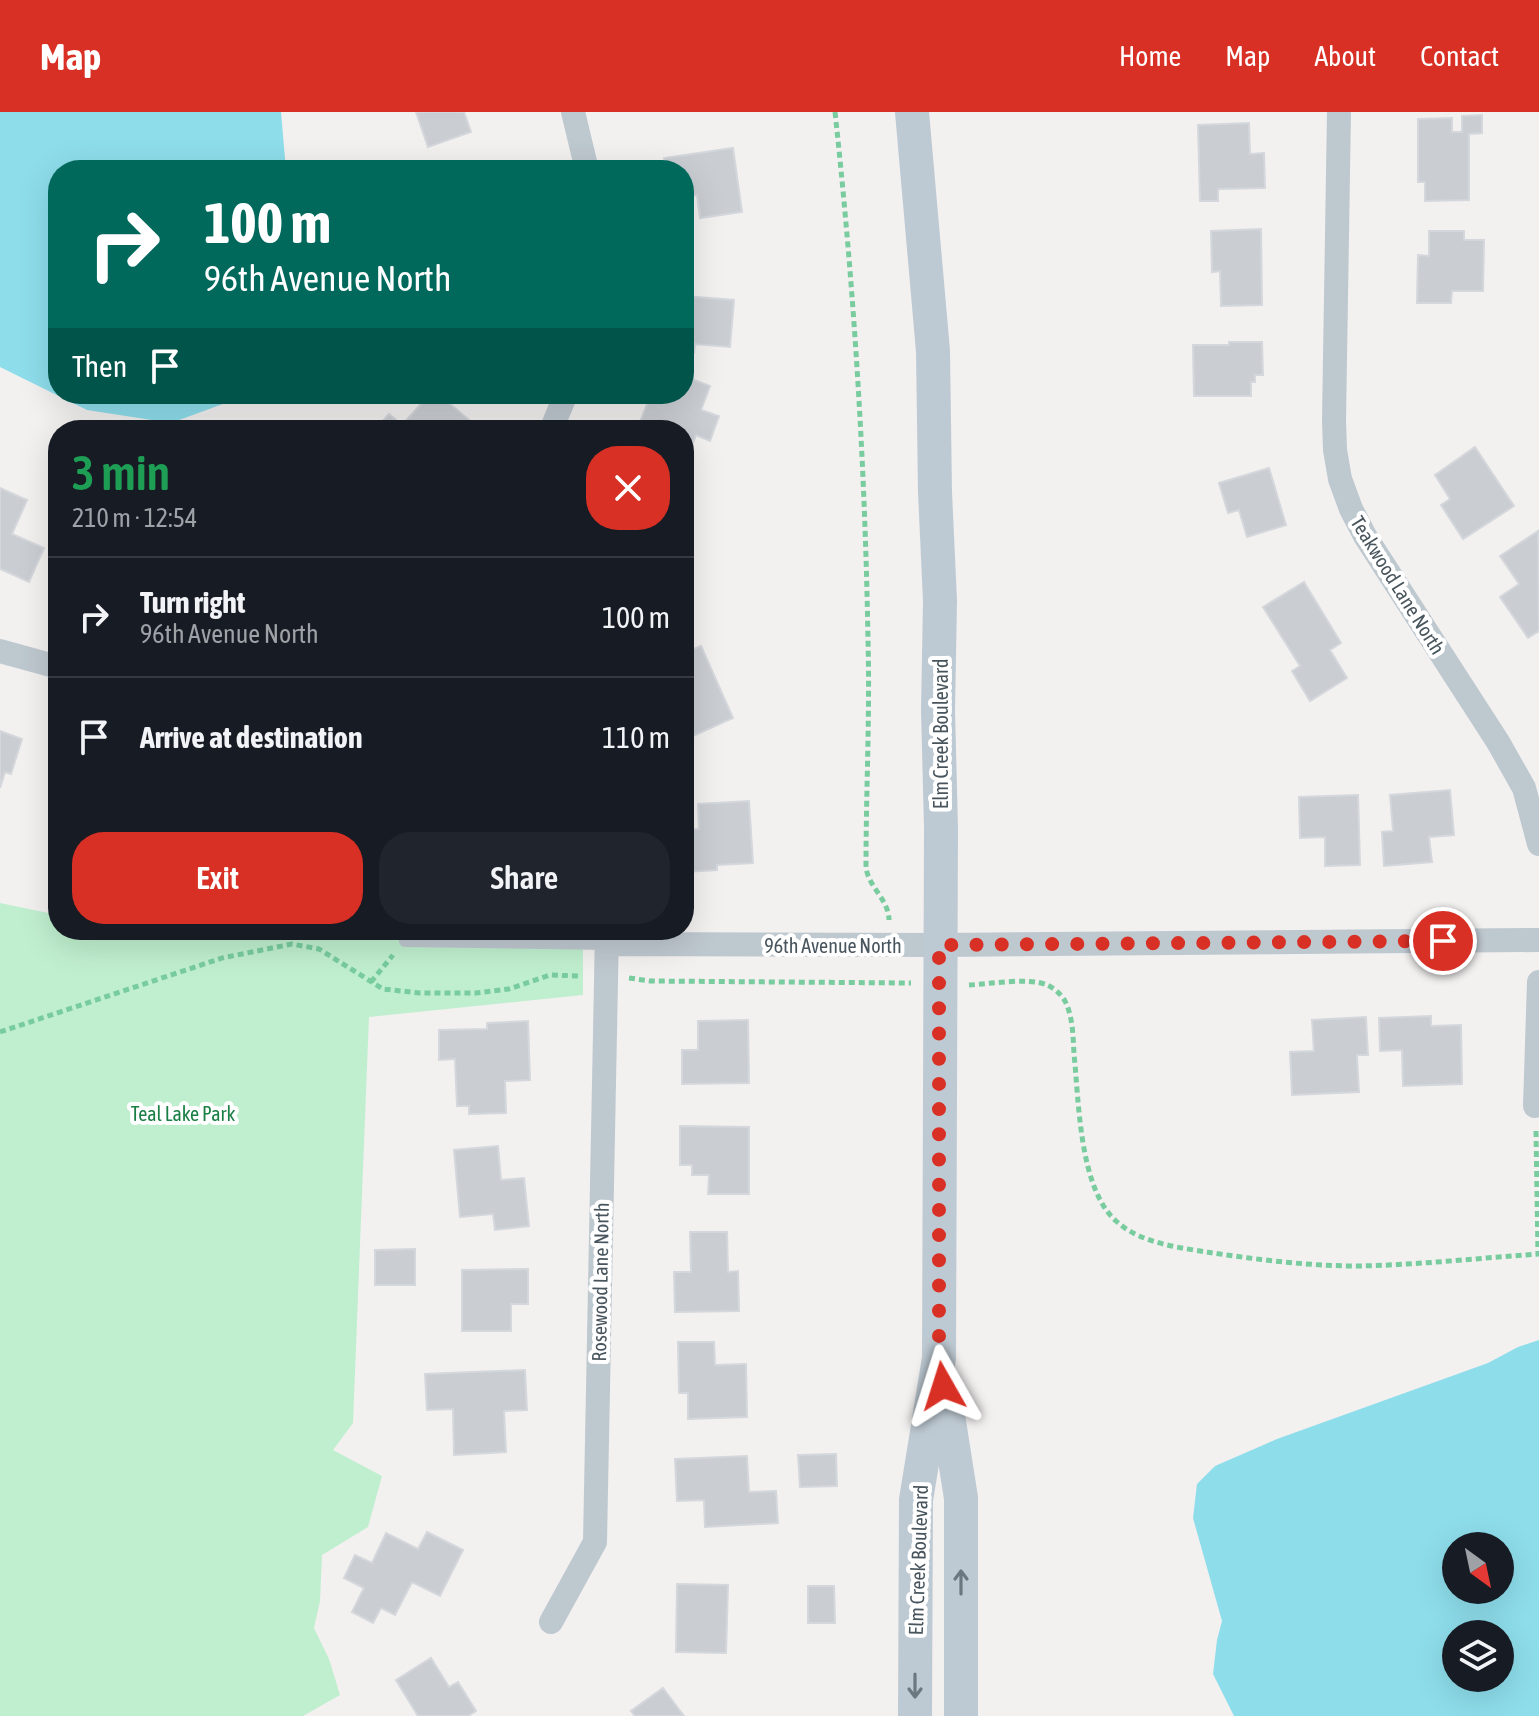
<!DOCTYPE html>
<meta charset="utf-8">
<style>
:root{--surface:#171b24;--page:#20242c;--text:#f1f3f6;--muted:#9ea1a6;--line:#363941;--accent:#d93025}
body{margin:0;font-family:"Asap Condensed",sans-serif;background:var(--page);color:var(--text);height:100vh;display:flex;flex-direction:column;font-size:30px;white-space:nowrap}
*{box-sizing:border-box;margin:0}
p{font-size:26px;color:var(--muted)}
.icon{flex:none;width:44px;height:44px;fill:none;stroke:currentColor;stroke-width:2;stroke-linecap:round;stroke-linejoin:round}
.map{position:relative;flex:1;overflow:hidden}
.details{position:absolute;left:48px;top:308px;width:646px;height:520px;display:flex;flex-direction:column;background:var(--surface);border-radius:32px;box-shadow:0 8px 32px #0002}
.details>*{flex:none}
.top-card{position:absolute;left:48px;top:48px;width:646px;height:244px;border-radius:32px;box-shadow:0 8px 32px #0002;background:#00695c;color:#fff;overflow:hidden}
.needle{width:52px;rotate:147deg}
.tools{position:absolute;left:1442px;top:1420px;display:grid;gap:16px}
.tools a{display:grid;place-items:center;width:72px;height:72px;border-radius:50%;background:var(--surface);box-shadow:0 8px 32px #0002;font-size:40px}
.pin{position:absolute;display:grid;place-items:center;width:68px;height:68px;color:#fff;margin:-34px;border:4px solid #fff;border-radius:50%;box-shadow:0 2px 8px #0007}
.me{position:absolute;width:88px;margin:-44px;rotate:354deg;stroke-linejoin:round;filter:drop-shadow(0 0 6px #0008)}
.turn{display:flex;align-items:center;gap:28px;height:168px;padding:0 24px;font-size:36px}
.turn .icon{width:104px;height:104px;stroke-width:2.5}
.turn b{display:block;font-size:56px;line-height:68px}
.then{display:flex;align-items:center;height:76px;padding:0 24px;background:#0003;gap:16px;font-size:30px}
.round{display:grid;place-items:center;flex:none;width:84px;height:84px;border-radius:32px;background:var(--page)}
.head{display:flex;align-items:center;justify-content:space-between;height:136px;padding:0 24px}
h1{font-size:48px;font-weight:600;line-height:60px;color:#1e9e55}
.action{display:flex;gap:16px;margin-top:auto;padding:16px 24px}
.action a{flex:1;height:92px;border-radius:32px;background:var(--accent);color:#fff;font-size:32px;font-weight:600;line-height:92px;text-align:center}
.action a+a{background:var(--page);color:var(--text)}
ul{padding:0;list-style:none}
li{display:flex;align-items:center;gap:24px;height:120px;padding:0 24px;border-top:2px solid var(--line)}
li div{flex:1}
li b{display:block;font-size:30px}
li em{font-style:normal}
header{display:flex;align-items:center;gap:48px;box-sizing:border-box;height:112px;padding:0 40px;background:var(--accent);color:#fff}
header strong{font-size:38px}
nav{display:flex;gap:44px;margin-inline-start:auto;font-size:28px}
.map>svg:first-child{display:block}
.green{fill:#c0efcf}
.water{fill:#8eddeb;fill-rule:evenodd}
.building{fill:#caced3;stroke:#d4d7db;stroke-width:2}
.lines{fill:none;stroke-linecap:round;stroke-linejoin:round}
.path{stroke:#78cc9e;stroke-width:5;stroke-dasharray:6 4;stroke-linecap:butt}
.service{stroke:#bec8cf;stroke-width:12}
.minor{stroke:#bec8cf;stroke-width:24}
.secondary{stroke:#becad3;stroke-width:34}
.oneway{stroke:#6b7880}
.route{stroke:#d93025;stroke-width:14;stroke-dasharray:0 25.2}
.labels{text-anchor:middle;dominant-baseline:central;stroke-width:8;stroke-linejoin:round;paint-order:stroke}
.street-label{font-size:20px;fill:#48555d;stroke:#fff}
.park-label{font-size:20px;fill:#197f45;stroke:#fff}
</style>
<header>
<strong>Map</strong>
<nav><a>Home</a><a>Map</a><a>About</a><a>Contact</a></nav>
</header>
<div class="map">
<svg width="1539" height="1604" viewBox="0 0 1539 1604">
<rect width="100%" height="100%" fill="#f3f0f0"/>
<path class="green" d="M0 791 58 803V818H583V883L369 905 353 1311 333 1338 382 1364 368 1415 322 1443 320 1489 314 1516 329 1547 340 1583 303 1604H0Z"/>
<path class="water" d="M0 0H281L286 58H58V282H241L231 289 171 311 87 298 0 255Z
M1539 1228V1604H1234L1213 1562 1217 1528 1222 1509 1193 1406 1197 1372 1215 1354 1277 1327 1488 1251 1518 1235ZM1456 1434H1500V1478H1456ZM1456 1522H1500V1566H1456Z"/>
<path class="building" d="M416 0H464L471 20 428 35Z
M1482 3V21L1469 22V88L1425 89V70H1418V7L1452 6V20H1462V4Z
M1249 11 1250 42 1264 41 1265 76 1218 77V89H1200L1198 13Z
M733 36 742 100 700 106 697 83 684 85V58H666L664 46Z
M1261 117 1262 193 1221 194 1220 159 1212 160 1211 119Z
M1429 119H1464V128H1484L1483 179H1452L1451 191H1417L1418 143 1429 144Z
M684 184 734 188 730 235 695 232 694 241H684Z
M1229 230H1262L1263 263H1255V270H1251V284H1194L1193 233H1229Z
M684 264 710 274 701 298 719 304 710 329 696 323 684 356V318H637L651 282H684Z
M430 282H438L474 312 468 318H375L389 302 402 313Z
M1475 335 1514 394 1463 427 1441 393 1450 387 1435 363Z
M1269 356 1286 413 1247 425 1239 398 1228 401 1219 371Z
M0 376 27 388 12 422 44 436 29 470 0 457Z
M1538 419 1539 519 1528 526 1500 485 1519 472 1500 444Z
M1304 470 1341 531 1330 538 1347 566 1310 589 1292 559 1300 554 1263 495Z
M701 534 733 606 684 628V541Z
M0 619 22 627 11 662 5 660 0 676Z
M56 654H58V710H51Z
M1450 678 1454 723 1429 725 1432 750 1384 754 1382 720 1393 719 1390 683Z
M1358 683 1360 753 1325 754V725L1300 726 1299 685Z
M749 689 753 751 717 753V758L684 760V718L699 717 698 692Z
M1431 904V914L1461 913 1462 972 1403 974 1402 938 1380 939 1379 906Z
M1366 905 1368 943H1357L1359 980 1292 983 1290 940 1314 939 1312 908Z
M748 908 749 971 682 972V938H698V909Z
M528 909 530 968 505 969 506 1001 469 1002V994H457L455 947 439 948V918L487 917V911Z
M680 1014 749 1015V1082H708L709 1063H692V1053H680Z
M498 1034 501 1068 524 1066 529 1114 495 1118 493 1102 460 1105 454 1038Z
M690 1120H727L728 1160 738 1159 739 1199 675 1200 674 1160H691Z
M415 1137V1173H375V1138Z
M528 1157V1192H511V1219H462V1158Z
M678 1230H714L715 1253 746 1252 747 1305 688 1307V1281H679Z
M525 1258 527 1298 504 1299 506 1340 454 1343 453 1297 427 1298 425 1262Z
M836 1342 837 1374 800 1375 798 1343Z
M747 1344 749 1380 776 1379 778 1411 705 1415 704 1388 677 1389 675 1347Z
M427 1420 463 1438 440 1484 412 1470 395 1503 381 1496 373 1511 352 1500 364 1476 344 1466 355 1443 372 1451 386 1421 418 1437Z
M677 1472 728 1473 726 1541 676 1540Z
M808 1474H834L835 1511H808Z
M431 1546 449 1575 458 1570 476 1599 468 1604H418L396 1568Z
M663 1576 684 1604H635L631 1599Z"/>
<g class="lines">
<path class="path" d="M835 0C854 175 865 352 868 528 870 603 866 678 866 753 866 773 889 787 889 808
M629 866 650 869 911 871
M371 870 393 843
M969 873C990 872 1029 865 1047 873 1054 876 1061 882 1065 889 1073 905 1073 924 1074 942 1079 989 1079 1076 1116 1109 1141 1132 1182 1136 1213 1141 1261 1148 1309 1154 1358 1154 1418 1153 1479 1146 1539 1142
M0 920 222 846 292 832 319 837 383 877 420 881H476L509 877 550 863 579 864
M1536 1019 1538 1142"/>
<path class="service" d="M405 829 607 832"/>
<path class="minor" d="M573 0 587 58
M1339 0 1334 308 1335 338 1340 367 1351 397 1365 424 1498 630 1524 676 1539 732
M551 318 566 282
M0 539 58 555
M607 832 939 833 1539 828
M1535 994 1539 870
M551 1510 595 1430 607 818"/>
<path class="secondary" d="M912 0 933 239 935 380 940 489 938 598 941 716 939 1246 916 1388 915 1604
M944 1278 961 1386V1604"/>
</g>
<defs><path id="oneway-shaft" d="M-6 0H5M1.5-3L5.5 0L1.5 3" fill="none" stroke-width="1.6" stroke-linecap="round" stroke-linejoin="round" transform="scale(2)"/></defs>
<g class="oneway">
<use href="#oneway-shaft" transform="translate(961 1470) rotate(-90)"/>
<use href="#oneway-shaft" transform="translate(915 1574) rotate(90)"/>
</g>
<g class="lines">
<path class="route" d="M943 1274 939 1246V833L1443 829"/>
</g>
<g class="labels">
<g class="street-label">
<text transform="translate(1398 473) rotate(58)">Teakwood Lane North</text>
<text transform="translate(940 622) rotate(-90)">Elm Creek Boulevard</text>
<text x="833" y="833">96th Avenue North</text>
<text transform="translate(600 1170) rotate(-89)">Rosewood Lane North</text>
<text transform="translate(918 1448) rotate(-88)">Elm Creek Boulevard</text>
</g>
<g class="park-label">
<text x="183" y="1001">Teal Lake Park</text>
</g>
</g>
</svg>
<div class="tools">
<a><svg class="needle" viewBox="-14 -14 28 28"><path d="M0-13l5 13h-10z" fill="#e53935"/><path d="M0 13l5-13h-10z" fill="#9ea1a6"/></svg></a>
<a><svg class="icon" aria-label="layers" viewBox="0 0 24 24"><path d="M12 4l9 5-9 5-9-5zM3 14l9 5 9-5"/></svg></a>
</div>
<div class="pin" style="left:1443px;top:829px;background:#d93025"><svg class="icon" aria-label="arrive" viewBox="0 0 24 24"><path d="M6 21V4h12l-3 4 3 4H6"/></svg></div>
<svg class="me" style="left:943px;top:1274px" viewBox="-20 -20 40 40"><path d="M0-17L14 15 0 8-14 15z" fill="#d93025" stroke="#fff" stroke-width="4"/></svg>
<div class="top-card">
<div class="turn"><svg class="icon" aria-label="right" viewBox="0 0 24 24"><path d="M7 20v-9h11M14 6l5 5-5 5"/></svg><div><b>100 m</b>96th Avenue North</div></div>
<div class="then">Then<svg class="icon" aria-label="arrive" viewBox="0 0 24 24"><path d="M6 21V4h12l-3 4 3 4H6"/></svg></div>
</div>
<section class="details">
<div class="head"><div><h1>3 min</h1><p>210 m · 12:54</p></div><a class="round" style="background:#d93025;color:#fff"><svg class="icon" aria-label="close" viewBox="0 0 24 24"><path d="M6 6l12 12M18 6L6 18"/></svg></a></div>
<ul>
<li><svg class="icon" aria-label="right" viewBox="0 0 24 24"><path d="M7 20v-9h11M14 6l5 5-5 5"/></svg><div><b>Turn right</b><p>96th Avenue North</p></div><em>100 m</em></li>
<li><svg class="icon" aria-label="arrive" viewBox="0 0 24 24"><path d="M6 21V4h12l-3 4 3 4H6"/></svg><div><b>Arrive at destination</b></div><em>110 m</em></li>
</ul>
<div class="action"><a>Exit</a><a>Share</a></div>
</section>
</div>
